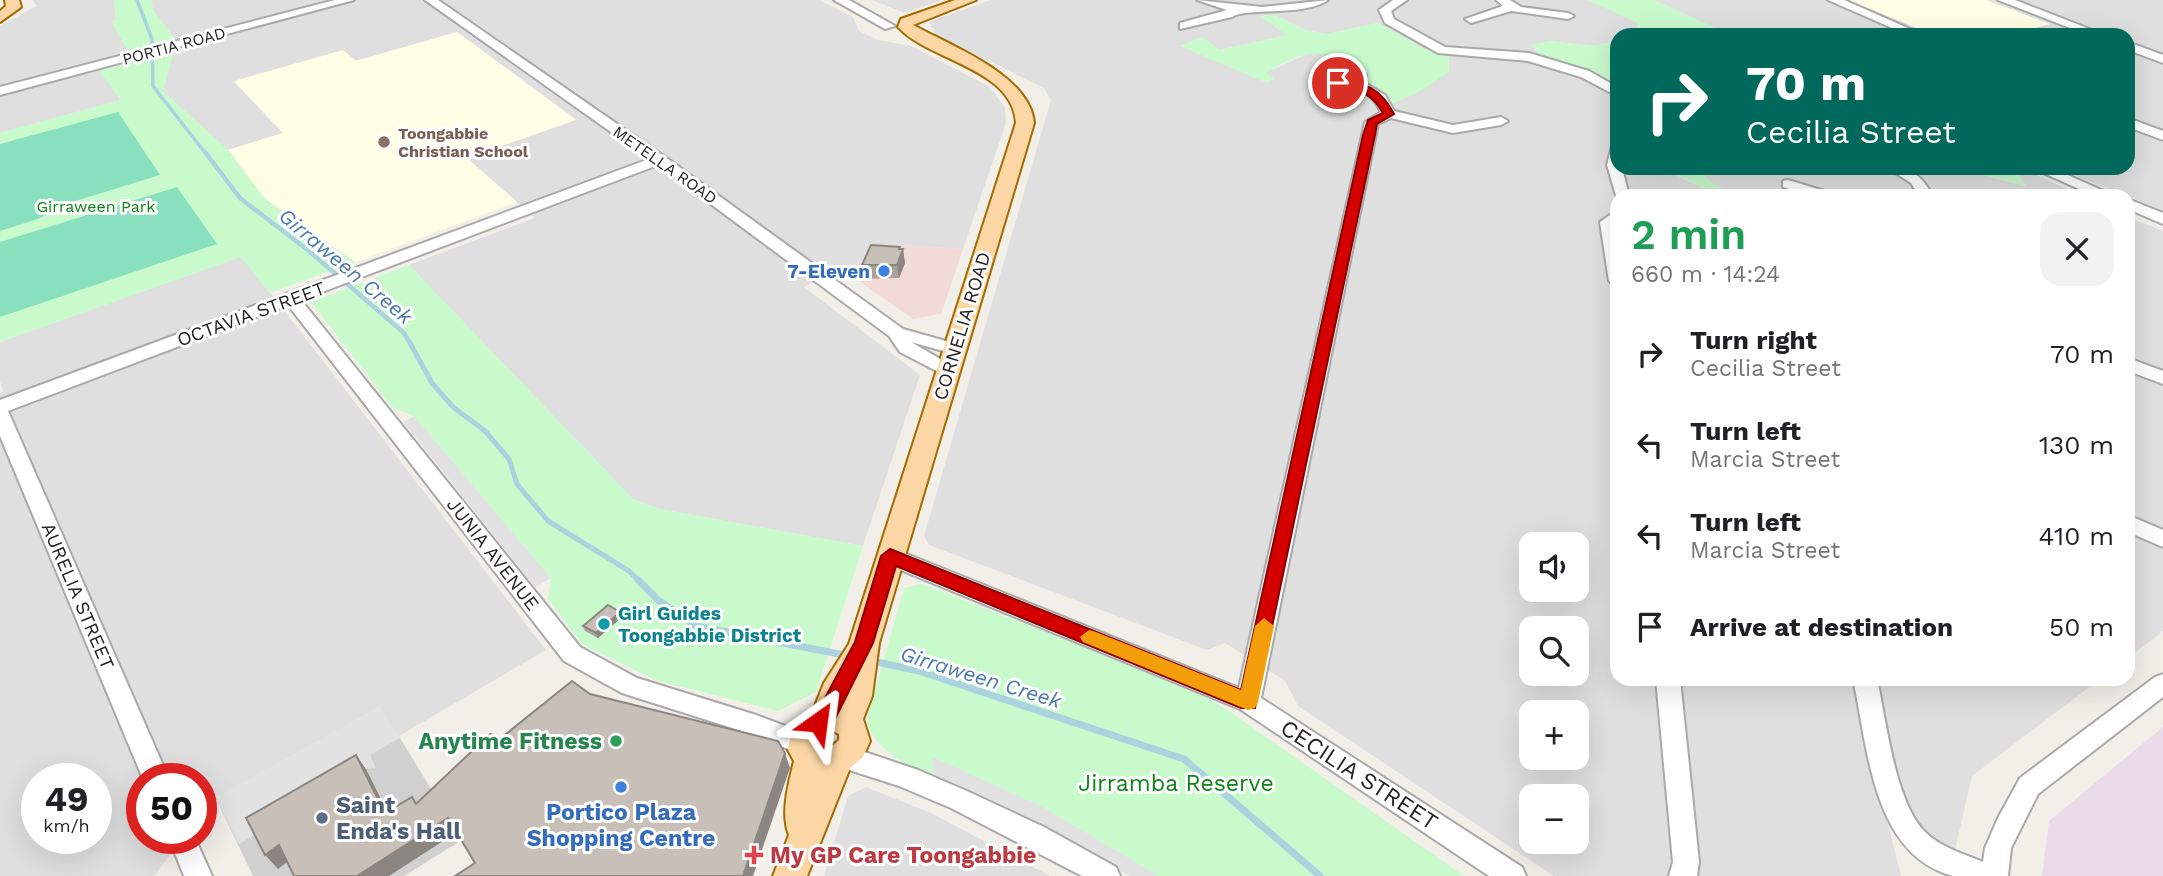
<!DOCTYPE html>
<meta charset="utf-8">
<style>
:root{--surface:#fff;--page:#f2f2f2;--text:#202124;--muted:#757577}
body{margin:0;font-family:"Work Sans",sans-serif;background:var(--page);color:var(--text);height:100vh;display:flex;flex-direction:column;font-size:26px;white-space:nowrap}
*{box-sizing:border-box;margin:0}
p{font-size:23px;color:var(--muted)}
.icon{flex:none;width:38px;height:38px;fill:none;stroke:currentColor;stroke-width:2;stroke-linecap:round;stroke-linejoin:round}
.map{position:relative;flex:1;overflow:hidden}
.panel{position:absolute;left:1610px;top:189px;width:525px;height:497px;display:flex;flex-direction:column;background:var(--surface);border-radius:21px;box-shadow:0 7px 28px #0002}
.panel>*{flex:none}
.banner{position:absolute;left:1610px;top:28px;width:525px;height:147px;border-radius:21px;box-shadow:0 7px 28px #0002;background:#00695c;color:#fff;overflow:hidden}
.fabs{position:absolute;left:1519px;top:532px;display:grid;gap:14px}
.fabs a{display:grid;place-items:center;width:70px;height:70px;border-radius:14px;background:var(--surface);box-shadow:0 7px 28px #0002;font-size:35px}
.speed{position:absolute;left:21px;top:763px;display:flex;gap:14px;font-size:35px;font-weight:700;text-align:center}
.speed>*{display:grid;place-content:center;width:91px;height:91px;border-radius:50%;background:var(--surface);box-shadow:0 7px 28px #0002;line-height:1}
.speed small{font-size:18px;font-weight:400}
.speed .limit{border:10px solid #d22;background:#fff;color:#111}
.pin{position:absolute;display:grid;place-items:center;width:60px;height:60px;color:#fff;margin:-30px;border:4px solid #fff;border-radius:50%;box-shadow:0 2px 7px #0007}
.me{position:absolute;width:77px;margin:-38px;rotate:31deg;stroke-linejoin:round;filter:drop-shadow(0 0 5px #0008)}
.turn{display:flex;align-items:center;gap:24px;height:147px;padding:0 21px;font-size:32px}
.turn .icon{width:91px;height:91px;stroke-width:2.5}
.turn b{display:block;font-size:49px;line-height:60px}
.round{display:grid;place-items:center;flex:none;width:74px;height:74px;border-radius:21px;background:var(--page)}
.headline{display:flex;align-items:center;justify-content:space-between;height:119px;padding:0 21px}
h1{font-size:42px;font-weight:600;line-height:52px;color:#1e9e55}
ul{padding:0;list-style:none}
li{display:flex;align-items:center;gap:21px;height:91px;padding:0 21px}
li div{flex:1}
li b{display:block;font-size:26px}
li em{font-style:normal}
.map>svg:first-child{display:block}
.residential{fill:#e0dfdf;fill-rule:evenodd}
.commercial{fill:#f2dad9}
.industrial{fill:#ebdbe8}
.education{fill:#ffffe5}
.religious{fill:#d0d0d0}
.park{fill:#c8facc}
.pitch{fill:#88e0be}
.parking{fill:#e2e2e2}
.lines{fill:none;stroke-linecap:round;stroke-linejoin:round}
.stream-far3{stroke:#aad3df;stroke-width:3.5}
.stream-far2{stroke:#aad3df;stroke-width:4.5}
.stream-far1{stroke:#aad3df;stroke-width:5}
.stream{stroke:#aad3df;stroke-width:7}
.minor-casing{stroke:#a9a9a9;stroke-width:4}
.major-casing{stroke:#a06b00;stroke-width:4}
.minor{fill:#fff;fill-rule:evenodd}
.major{fill:#fcd6a4;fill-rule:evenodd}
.wall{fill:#aba49e}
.shaded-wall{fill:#8b8681}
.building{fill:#c7bfb8;stroke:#8b8681;stroke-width:2}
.route{fill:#d40000;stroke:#8a0000;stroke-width:2}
.slow{fill:#f59e0b}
.education-dot{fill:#8d6e63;stroke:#fff;stroke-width:2.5}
.shop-dot{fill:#3f7fe0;stroke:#fff;stroke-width:2.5}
.culture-dot{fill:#0f9aa8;stroke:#fff;stroke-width:2.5}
.leisure-dot{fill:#2e9e5b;stroke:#fff;stroke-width:2.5}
.service-dot{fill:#5c6f8a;stroke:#fff;stroke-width:2.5}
.health-dot{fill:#e0444e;stroke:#fff;stroke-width:2.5}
.labels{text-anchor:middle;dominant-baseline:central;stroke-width:6;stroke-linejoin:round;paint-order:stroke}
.far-street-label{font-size:16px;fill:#222;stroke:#fff}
.far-education-label{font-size:16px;font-weight:bold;fill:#785e54;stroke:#fff;text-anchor:start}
.far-park-label{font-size:16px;fill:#0c8416;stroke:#fff}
.shop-label{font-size:19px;font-weight:bold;fill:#366cbe;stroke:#fff;text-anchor:end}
.street-label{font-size:19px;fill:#222;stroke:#fff}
.culture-label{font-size:19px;font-weight:bold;fill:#0d838f;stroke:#fff;text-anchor:start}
.water-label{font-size:21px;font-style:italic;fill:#4a7aab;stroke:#fff}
.near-leisure-label{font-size:23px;font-weight:bold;fill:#27864d;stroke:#fff;text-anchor:end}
.near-street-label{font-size:23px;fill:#222;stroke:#fff}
.near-park-label{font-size:23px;fill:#0c8416;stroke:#fff}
.near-service-label{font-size:23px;font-weight:bold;fill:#4e5e75;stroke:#fff;text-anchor:start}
.near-shop-label{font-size:23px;font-weight:bold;fill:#366cbe;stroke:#fff}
.near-health-label{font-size:23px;font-weight:bold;fill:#be3a42;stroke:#fff;text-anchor:start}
</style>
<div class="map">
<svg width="2163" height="876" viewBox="0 0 2163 876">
<rect width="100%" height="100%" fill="#f2efe9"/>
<path class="residential" d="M33 0H114L116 20 112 22 128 51 100 71 121 100 0 133V26L36 6Z
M151 0H819L853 17 859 31 878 40 911 46 990 87 1005 108 1006 123 963 249 897 245 804 287 920 375 863 546 660 509 633 499 409 265 535 218 466 158 576 119 457 32 355 61 234 82 283 133 228 150 162 91 175 39 153 10Z
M872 0H942L905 13Z
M991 0H1588L1639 23 1634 35H1617V41L1593 46 1549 41 1543 55 1617 82V168H1630L1633 175 1665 170 1720 196H1617V679H2100L1972 776 1954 854 1912 822 1886 816 1901 876H1554L1298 706 1285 681 1225 643 1207 650 929 545 924 536 1051 100 1044 88 937 36 929 22ZM1274 15 1305 30 1327 34 1378 23 1424 49 1448 57 1387 96 1368 85 1367 75 1357 74 1327 54 1313 51 1265 73 1181 46 1202 37 1219 50 1288 35 1260 16ZM1531 544H1577V590H1531ZM1531 628H1577V674H1531ZM1531 712H1577V758H1531ZM1531 796H1577V842H1531Z
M1654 0H1849L1934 35H1730Z
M1986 0H2163V210L2055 168H2128V35H2009L2048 24Z
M1696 168H1958L2025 186 2014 168H2021L2083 196H1735L1712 183Z
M2128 217 2163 231V631L2128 658Z
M242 256 546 650 399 736 379 706 215 797 201 815V779H142V838H183L154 876H0V393L3 391 0 381V342ZM37 779H96V838H37Z
M866 787 931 813 1050 876H824L848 796Z"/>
<path class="commercial" d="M897 245 963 249 941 314 913 319 843 270Z"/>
<path class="industrial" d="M2163 727V876H2042L2049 821Z"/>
<path class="education" d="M1849 0H1986L2050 24 2009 35H1934Z
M457 32 576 120 467 158 517 202 355 262 265 199 228 150 283 133 234 81 343 50 356 61Z"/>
<path class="religious" d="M380 705 462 840 404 876H253L215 797Z"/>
<path class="park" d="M114 0H151L153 10 175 39 128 51 112 22 116 20Z
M1588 0H1654L1730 35H1634L1638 23Z
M1273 15 1305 30 1327 34 1379 23 1424 49 1449 57V72L1417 93 1392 104 1383 93 1368 85 1367 75C1355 74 1348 67 1337 61 1310 43 1292 60 1266 73L1274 79 1267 83 1180 46 1202 37 1220 50 1287 35 1259 16Z
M1549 41 1592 46 1617 41V82L1541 55 1530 45Z
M174 52 163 91 228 150 265 199 355 262 269 293 241 257 0 342V133L121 100 99 71Z
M1630 168H1696L1712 183 1735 196C1697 196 1675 158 1632 175Z
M1958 168H2014L2026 186 1959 168Z
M409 265 633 499 660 509 863 546 816 692 778 711 658 681 583 645 548 599 551 578 415 417 392 407 311 302Z
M922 584 1188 687 1226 709 1464 876H1159L1041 806 933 758 934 775C911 771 867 743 867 719L904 588Z"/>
<path class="pitch" d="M118 112 160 175 72 202 38 219 0 231V144Z
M177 187 217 244 0 317V242Z"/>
<path class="parking" d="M415 416V417L551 578 535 587 403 422Z
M380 705 400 738 370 755 376 768 366 769 239 844 215 797Z
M932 757 1041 806 1159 876H1129L1032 820 934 775Z"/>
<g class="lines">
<path class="stream-far3" d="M137 0 152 39 153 86 206 154"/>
<path class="stream-far2" d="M205 152 240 198 309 251 404 333 411 345"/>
<path class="stream-far1" d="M410 343 432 383 453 407 485 431 509 459 517 484 548 521 629 571 640 582"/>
<path class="stream" d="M638 580 658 600 696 626 849 656
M872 661 919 671 1184 759 1320 876"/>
<g class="minor-casing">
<path id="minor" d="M335 0H354L0 95V87Z
M425 0H438L675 164 903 329 960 345 963 349 954 354 911 342 954 367 957 371 954 375 948 377 900 352 889 336 658 165 301 300 580 647 637 678 756 715 812 736 815 744 812 752 803 755 751 734 622 693 564 661 288 305 8 411 169 779H143L0 436V400L649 159Z
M834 0H849L895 26 885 29Z
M1197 0 1262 7 1328 0C1303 17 1247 7 1232 17L1180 29V23L1227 10Z
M1393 0H1407L1391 11 1394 19 1445 47 1529 53 1589 71 1617 87V96L1581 77 1528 61 1438 53 1385 23 1379 10Z
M1496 0H1510L1521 7 1568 13 1574 16 1568 19 1511 11 1471 23 1465 19 1503 6Z
M1828 0H1844L1924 35H1908Z
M1998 0H2015L2105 35H2088Z
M2128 42 2163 55V63L2128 50Z
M1360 71 1366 75 1365 83 1385 95 1394 111 1453 125 1501 117 1508 121 1501 125 1453 133 1391 118 1378 124 1261 698 1522 867 1526 876H1489L1240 709 881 562 878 556 881 550H897L1239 688 1365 122 1381 112C1376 102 1367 91 1355 88 1346 85 1339 90 1332 84L1338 80H1352L1356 72Z
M2128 118 2163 131V140L2128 127Z
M1617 145V168H1622L1629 196H1617V199L1607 165 1612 146Z
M1888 168C1909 168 1919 173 1930 191L1927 196H1913L1916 191 1911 183Z
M2032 168H2052L2115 196H2095Z
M1788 180 1831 193 1833 196H1811L1783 187V181Z
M2128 199 2163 213V224L2128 209Z
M1617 210V286L1609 281 1600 222Z
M2128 358 2163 371V384L2128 371Z
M2128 515 2163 530V547L2128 532Z
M2163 674V697L2038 794 2011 848 2008 876C1991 876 1969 876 1953 876 1872 855 1868 747 1853 679H1877C1886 720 1895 802 1925 832 1940 847 1964 854 1983 862L1985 848 1998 818 2020 778 2155 677Z
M1656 679H1680L1699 862 1697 876H1669L1673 862Z
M844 745 918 770 969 792 1044 827 1116 867 1120 876H1082L951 808 899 786 843 768 835 764 832 756 835 748Z
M169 838H195L212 876H184Z"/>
</g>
<g class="major-casing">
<path id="major" d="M5 0H19L21 7 0 22V11L6 6Z
M955 0H976L913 25C951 46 1030 75 1034 123L879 643 872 696 863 719 870 741 863 757 850 768 807 876H773L789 835C780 814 789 782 794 761L788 750 791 732 800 718 813 711 824 683 849 644 1016 123C1013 68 929 61 898 27L901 19ZM832 731 839 734V740L831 747 823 748 820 739Z"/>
</g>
<use href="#minor" class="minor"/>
<use href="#major" class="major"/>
</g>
<path class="wall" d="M901 249 905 263 899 278 864 279 862 265Z
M620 612 622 617 598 638 585 631 583 626Z"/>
<path class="shaded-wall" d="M900 247 901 254 903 249 905 263 899 278 897 265Z
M620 612 622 617 598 638 596 633Z
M785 753 790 768 753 876H743Z
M356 755 366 769 395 827 385 813Z
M448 818 457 832 389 876H357Z
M279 845 291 859 278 869 265 855Z"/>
<path class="building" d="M871 245 900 247 899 249H903L897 265H862Z
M608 605 620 612 596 633 583 626Z
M572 681 590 694 778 741 785 753 743 876H455L475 863 448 818 357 876H294L279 845 265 855 246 818 356 755 385 813 412 797 416 804 490 734 501 738Z"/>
<path class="route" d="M1338 80C1366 82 1381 89 1394 114L1377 124 1375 135 1255 708H1241L896 566 873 643 832 725 818 730 811 728 808 722 811 715 817 713 855 642 881 556 890 549 1241 690 1363 135 1368 120 1383 113C1371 91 1357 90 1335 86V81Z"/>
<path class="slow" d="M1264 618 1274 626 1258 702 1255 708 1248 710 1083 642 1080 637 1089 630 1096 632 1241 690 1255 626Z"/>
<circle class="education-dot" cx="384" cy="142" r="7"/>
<g class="shop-dot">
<circle cx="884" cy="271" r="7"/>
<circle cx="621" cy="787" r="7"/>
</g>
<circle class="culture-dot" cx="604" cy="624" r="7"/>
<circle class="leisure-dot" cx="616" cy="741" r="7"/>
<circle class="service-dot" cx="322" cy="818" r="7"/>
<path class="health-dot" d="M750.5 844.5h7v7h7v7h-7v7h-7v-7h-7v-7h7z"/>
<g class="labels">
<g class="far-street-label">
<text transform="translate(174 46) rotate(-15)">PORTIA ROAD</text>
<text transform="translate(665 165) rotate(35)">METELLA ROAD</text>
</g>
<g class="far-education-label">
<text x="398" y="133">Toongabbie<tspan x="398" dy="18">Christian School</tspan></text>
</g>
<g class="far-park-label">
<text x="96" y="206">Girraween Park</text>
</g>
<g class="shop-label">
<text x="870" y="271">7-Eleven</text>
</g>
<g class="street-label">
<text transform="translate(251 314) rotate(-20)">OCTAVIA STREET</text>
<text transform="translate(962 326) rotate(-73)">CORNELIA ROAD</text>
<text transform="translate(493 554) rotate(52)">JUNIA AVENUE</text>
<text transform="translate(78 596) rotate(67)">AURELIA STREET</text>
</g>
<g class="culture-label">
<text x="618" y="613">Girl Guides<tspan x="618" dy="22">Toongabbie District</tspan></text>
</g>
<g class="water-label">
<text transform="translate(346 266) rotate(40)">Girraween Creek</text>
<text transform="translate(981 677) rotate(17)">Girraween Creek</text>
</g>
<g class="near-leisure-label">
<text x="602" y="741">Anytime Fitness</text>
</g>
<g class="near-street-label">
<text transform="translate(1359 775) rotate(33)">CECILIA STREET</text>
</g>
<g class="near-park-label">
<text x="1176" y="783">Jirramba Reserve</text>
</g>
<g class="near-service-label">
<text x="336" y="805">Saint<tspan x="336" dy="26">Enda's Hall</tspan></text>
</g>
<g class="near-shop-label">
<text x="621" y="812">Portico Plaza<tspan x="621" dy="26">Shopping Centre</tspan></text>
</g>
<g class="near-health-label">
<text x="770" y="855">My GP Care Toongabbie</text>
</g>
</g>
</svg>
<div class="fabs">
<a><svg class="icon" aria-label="sound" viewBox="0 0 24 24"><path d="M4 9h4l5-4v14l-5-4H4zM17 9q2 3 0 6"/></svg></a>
<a><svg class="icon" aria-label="search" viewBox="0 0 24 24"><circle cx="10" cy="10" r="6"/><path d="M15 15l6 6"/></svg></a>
<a>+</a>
<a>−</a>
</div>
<div class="speed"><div>49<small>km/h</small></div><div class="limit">50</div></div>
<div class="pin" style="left:1338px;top:83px;background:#d93025"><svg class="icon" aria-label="arrive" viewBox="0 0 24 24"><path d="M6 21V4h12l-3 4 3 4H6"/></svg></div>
<svg class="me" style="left:818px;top:722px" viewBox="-20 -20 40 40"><path d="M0-17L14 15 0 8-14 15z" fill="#d40000" stroke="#fff" stroke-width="4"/></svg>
<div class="banner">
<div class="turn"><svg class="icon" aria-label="right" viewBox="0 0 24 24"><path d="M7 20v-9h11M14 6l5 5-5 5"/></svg><div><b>70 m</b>Cecilia Street</div></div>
</div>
<section class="panel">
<div class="headline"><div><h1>2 min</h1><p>660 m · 14:24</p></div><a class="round"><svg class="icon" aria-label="close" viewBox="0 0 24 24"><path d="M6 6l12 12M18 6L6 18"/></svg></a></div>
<ul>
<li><svg class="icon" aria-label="right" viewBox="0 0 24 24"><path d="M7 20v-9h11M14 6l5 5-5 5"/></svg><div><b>Turn right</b><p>Cecilia Street</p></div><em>70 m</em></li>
<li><svg class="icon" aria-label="left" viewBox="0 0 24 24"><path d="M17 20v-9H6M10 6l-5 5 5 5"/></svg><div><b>Turn left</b><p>Marcia Street</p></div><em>130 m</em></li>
<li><svg class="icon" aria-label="left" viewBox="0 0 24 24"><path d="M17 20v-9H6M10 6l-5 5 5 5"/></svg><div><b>Turn left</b><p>Marcia Street</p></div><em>410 m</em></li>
<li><svg class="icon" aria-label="arrive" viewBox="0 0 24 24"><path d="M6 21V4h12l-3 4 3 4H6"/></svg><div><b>Arrive at destination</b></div><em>50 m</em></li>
</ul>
</section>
</div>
